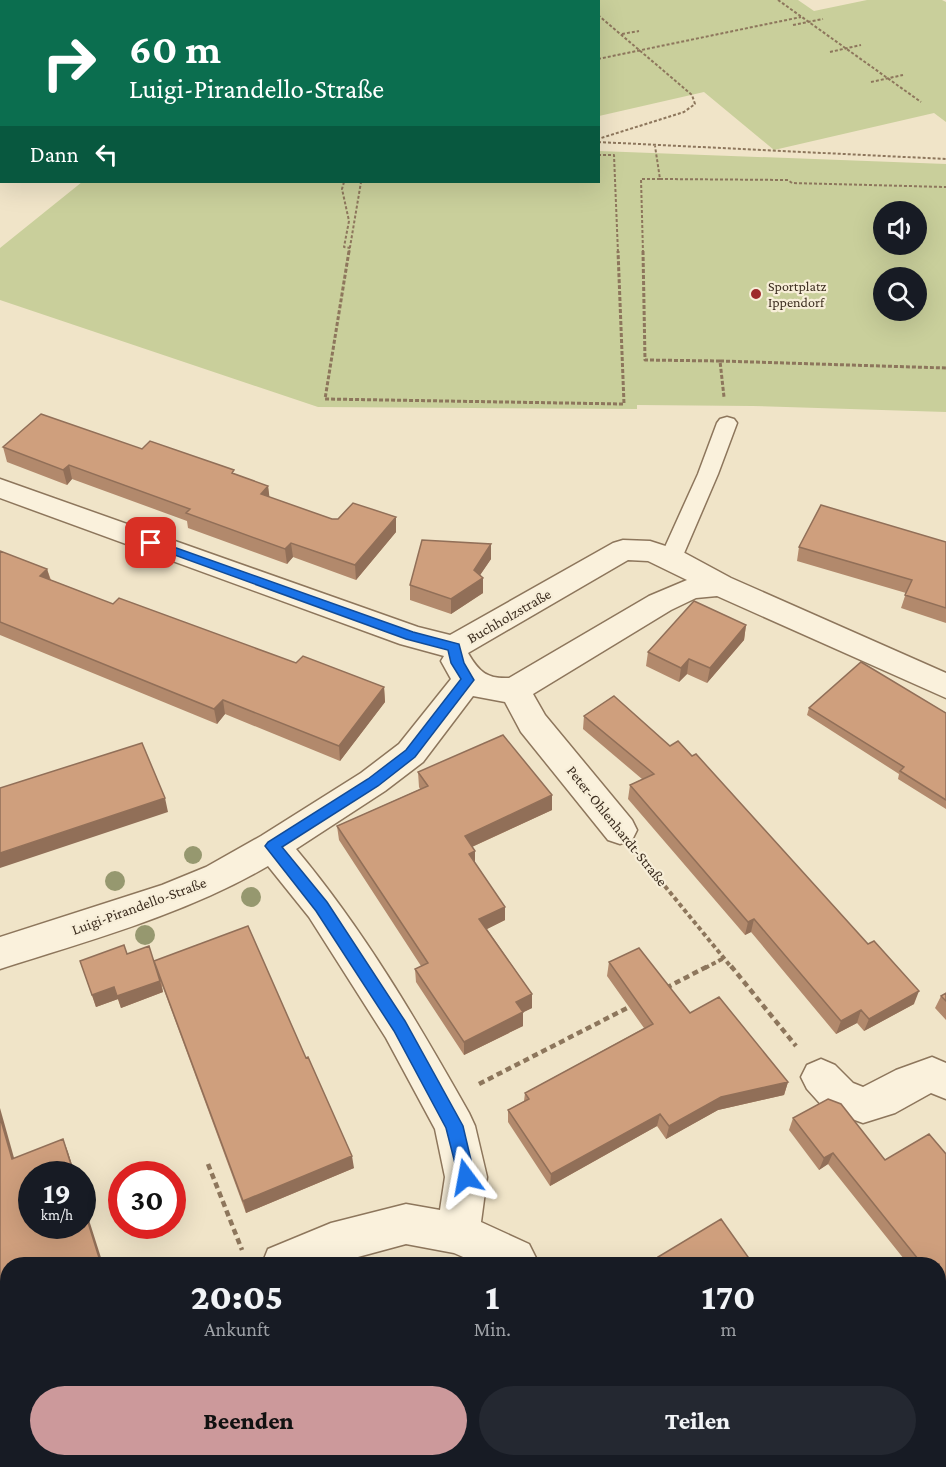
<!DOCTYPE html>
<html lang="de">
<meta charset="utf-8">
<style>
:root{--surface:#171b24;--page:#242831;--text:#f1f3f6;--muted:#9ea1a6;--accent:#cc999b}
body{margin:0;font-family:"Crimson Pro",serif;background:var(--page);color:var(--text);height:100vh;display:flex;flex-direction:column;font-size:22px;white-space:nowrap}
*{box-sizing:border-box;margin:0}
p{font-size:20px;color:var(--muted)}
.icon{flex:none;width:33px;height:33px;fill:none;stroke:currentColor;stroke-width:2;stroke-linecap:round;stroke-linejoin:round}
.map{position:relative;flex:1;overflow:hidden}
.panel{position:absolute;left:0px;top:1257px;width:946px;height:210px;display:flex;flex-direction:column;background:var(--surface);border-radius:24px 24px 0 0;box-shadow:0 6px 24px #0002}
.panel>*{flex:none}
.hud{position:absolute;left:0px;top:0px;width:600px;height:183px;box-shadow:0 6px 24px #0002;background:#0b6e4f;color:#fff;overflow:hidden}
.buttons{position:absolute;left:873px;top:201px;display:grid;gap:12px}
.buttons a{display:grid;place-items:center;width:54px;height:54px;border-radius:50%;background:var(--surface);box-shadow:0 6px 24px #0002;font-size:30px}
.speed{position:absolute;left:18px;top:1161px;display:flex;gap:12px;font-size:30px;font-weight:700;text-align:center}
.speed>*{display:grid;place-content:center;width:78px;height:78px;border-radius:50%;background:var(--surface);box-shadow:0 6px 24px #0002;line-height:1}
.speed small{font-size:15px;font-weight:400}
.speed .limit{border:9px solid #d22;background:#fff;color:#111}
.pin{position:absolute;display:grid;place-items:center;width:51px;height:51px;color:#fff;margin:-26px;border-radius:12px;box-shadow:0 3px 9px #0006}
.me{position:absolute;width:66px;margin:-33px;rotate:347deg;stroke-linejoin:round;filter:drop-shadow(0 0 4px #0008)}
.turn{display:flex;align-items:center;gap:21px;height:126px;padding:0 30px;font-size:27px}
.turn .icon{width:78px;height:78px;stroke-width:2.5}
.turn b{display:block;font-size:42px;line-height:51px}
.then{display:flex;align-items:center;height:57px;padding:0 30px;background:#0003;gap:12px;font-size:22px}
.eta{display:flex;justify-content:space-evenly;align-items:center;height:102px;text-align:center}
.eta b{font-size:36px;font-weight:800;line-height:42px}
.action{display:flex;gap:12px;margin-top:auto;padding:12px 30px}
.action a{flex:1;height:69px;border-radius:36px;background:var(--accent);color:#111;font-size:24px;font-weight:800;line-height:69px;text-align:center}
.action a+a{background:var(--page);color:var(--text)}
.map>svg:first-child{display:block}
.green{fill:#c9cf9b;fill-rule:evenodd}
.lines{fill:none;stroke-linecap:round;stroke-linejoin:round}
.stream{fill:#6f938a;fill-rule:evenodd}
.lane-casing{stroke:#8d765c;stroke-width:3}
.street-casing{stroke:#8d765c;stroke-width:3}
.path-far3{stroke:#8d765c;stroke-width:2;stroke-dasharray:3 2;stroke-linecap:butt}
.path-far2{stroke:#8d765c;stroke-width:3;stroke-dasharray:4 2;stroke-linecap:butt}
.path-far1{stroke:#8d765c;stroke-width:4;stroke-dasharray:4.5 3;stroke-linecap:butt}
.path{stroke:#8d765c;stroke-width:4.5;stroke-dasharray:6 4;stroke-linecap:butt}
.lane{fill:#faf1dc;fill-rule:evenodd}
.street{fill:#faf1dc;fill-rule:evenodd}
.tree{fill:#96986f}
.wall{fill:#b2896c}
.shaded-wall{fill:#916f58}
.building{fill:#cf9f7d;stroke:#916f58;stroke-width:1.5}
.route{fill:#1a73e8;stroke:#114b97;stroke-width:1.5}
.poi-dot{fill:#9e2a2b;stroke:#f7eed8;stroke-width:2}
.labels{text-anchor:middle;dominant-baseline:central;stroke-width:4.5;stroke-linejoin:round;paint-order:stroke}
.far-poi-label{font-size:14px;fill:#3d2e20;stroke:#f7eed8;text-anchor:start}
.street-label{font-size:15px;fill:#3d2e20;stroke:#f7eed8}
</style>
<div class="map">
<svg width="946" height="1467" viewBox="0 0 946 1467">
<rect width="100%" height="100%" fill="#f0e4c8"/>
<path class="green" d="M0 0H798L814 11 867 0H942L946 2V122L934 113 774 150 704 92 599 116 598 2H2L0 139Z
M599 151 946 164V412L753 406 637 405V409L318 407 0 300V248L82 182H598ZM884 212H916V244H884ZM884 278H916V310H884Z"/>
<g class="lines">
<path class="stream" d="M127 0H137L136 2Z
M0 22H2L0 27Z"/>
<g class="lane-casing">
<path id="lane" d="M727 417 734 419 737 423 718 474 682 558 679 563 671 565 663 563 660 558 698 474 717 423 720 419Z"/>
</g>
<g class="street-casing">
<path id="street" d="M0 479 418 627 450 635 613 543 623 540 650 541 681 551 731 578 946 673V698L717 596 696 598 671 610 533 694 545 715 632 820 637 830 632 840 620 844 608 840 521 732 505 702 473 696 423 762 385 791 296 849C364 930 417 1021 469 1113L475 1126 487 1177 481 1222 529 1244 539 1264H479L454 1253 406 1244 332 1264H262L268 1249 331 1223 406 1204 440 1210 445 1177 435 1129 386 1038 309 917 268 866C186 914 91 940 0 969V937L162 885 206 867 261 836 361 773 399 744 451 679 441 661 444 656 400 644 0 498ZM628 560 648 561 687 580 649 596 509 678C487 679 479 672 468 653Z
M932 1057 946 1063V1099L931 1093 895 1113 863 1123 825 1109 807 1089 801 1077 807 1065 821 1059 835 1065 853 1083 863 1087 896 1070Z
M8 1374V1422L0 1425V1377Z
M616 1460H664L668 1467H618Z"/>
</g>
<path class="path-far3" d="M581 0 583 2
M778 0 921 102
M216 2 228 0
M523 2 530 0
M598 15 692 95 695 104 684 112 598 139
M793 25 823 19
M622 34 639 31
M830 52 861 45
M598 59 801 17
M871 82 903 75
M598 142 946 159
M598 155H614L618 253
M660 179 788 180 792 183 946 187
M344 182 342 189 349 221 344 247 350 248
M349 253 361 182
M643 253 641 179H660L655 146"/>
<path class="path-far2" d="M349 251 325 399 624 404 618 251
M643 251 645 360 720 361 724 397
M720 361 946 368"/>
<path class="path-far1" d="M641 857 732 968
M705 968 724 958"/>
<path class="path" d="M731 966 796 1046
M666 988 708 966
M479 1084 633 1005
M208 1164 242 1250"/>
<use href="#lane" class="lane"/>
<use href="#street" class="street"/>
</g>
<g class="tree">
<circle cx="193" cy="855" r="9"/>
<circle cx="115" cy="881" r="10"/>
<circle cx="251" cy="897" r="10"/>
<circle cx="145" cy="935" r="10"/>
</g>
<path class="wall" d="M3 447 142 449 235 474 268 486 269 497 332 519 396 532 356 580 293 557 287 564 188 528 187 521 72 479 67 485 7 462Z
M946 542V623L901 608 906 593 797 561 799 547Z
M491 544V559L480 575 483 593 451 614 410 600V585Z
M0 551 47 569 51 580 113 604 296 663 384 687 385 702 340 761 225 714 217 724 0 635Z
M746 625 744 640 707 683 687 674 679 682 646 666 648 652Z
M614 696 914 1004 864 1031 857 1023 836 1034 751 932 745 935 628 799 630 785 642 779 583 729 584 716Z
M809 708 946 713V809L898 779 899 774 807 715Z
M418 772 552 810 472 847 475 863 505 907V920L487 929 532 994V1008L523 1012V1026L464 1055 416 982 415 969 421 966 339 840 337 826 420 789 419 787Z
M127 954 154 963 354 1168 246 1213 162 985 163 992 121 1008 118 999 96 1007 80 961Z
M609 962 690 1013 788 1082 784 1095 718 1110 666 1139 657 1126 550 1186 508 1122V1110L524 1101 525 1093 644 1028 607 976Z
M946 993V1020L935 1008 941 996Z
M793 1118 885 1160 946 1154V1342L939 1347V1264H908L828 1164 819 1170 789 1130Z
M658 1257 753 1264H656Z
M436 1460H465L453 1467H440Z
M729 1460H879L885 1467H755L750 1460 740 1467H734Z"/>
<path class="shaded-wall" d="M69 465 72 479 67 485 63 470Z
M268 486 270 501 261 494Z
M396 517V532L356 580 355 565Z
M291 543 293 557 287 564 285 549Z
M491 544V559L474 584 483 578V593L451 614V599L474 570Z
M47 569 51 583 40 576Z
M746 625 744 640 707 683 710 668Z
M689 659 687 674 679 682 681 668Z
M384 687 385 702 340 761 339 746Z
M223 700 225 714 217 724 214 709Z
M552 795V810L465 850V836Z
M165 798 168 812 0 868V853Z
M475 851V865L469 854Z
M505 907V920L479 933V919Z
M754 919 751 932 745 935 748 922Z
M160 981 163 992 121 1008 117 996Z
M114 987 118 999 96 1007 92 995Z
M919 991 914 1004 864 1031 869 1019Z
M532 994V1008L516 1016V1002Z
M861 1010 857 1023 836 1034 841 1021Z
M523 1012V1026L464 1055V1042Z
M788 1082 784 1095 718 1110 666 1139 669 1126 721 1097Z
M0 1108 18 1172 12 1159 0 1117Z
M660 1114 657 1126 550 1186 551 1174Z
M63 1139 68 1152 75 1174H74Z
M833 1153 828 1164 819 1170 824 1158Z
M352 1156 354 1168 246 1213 243 1201Z
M82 1198 103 1264H101L82 1203Z
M8 1304V1318L0 1321V1307Z
M946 1336V1342L939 1347V1341Z
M84 1460H86L89 1467H86Z
M456 1460H465L453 1467H444Z
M739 1460H751L740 1467H736Z
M195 1462 198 1467H187L186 1466Z"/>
<path class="building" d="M274 0H440L442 2H275Z
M41 414 142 449 150 441 234 470 232 473 268 486 261 494 332 519H338L353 503 396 517 355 565 291 543 285 549 186 513 190 509 69 465 63 470 3 447Z
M821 505 946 542V608L905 595 912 580 799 547Z
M422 540 491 544 474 570 483 578 451 599 410 585Z
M0 551 47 569 40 576 113 604 119 598 296 663 303 656 384 687 339 746 223 700 214 709 0 622Z
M694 601 746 625 710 668 689 659 681 668 648 652Z
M861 662 946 713V800L900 771 904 767 809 708Z
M614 696 670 746 678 741 692 756 696 754 868 944 874 941 919 991 869 1019 861 1010 841 1021 754 919 748 922 630 785 654 774 584 716Z
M503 735 552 795 465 836 475 851 469 854 505 907 479 919 532 994 516 1002 523 1012 464 1042 415 969 428 963 337 826 428 786 418 772Z
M142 743 165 798 0 853V788Z
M248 926 306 1058 308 1057 352 1156 243 1201 154 961Z
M124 945 127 954 149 946 160 981 117 996 114 987 92 995 80 961Z
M639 948 690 1013 719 997 788 1082 721 1097 669 1126 660 1114 551 1174 508 1110 529 1099 525 1093 653 1024 609 962Z
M946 993V1001L941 996Z
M828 1099 841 1104 885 1160 929 1134 946 1154V1336L939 1341V1264H922L833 1153 824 1158 793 1118Z
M0 1117 12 1159 63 1139 74 1174H32V1226H82V1203L101 1264H8V1304L0 1307Z
M721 1219 753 1264H663L658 1257Z
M58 1460H84L86 1467H41Z
M184 1460H287L290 1467H197L195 1462 186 1466Z
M439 1460H456L444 1467H442Z
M760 1460H879L885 1467H765Z"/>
<path class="route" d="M151 539 413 632 459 644 464 663 474 680 415 757 378 786 282 847 327 902 405 1021 463 1126 475 1177 472 1183 466 1185 460 1183 446 1128 394 1031 316 911 265 846 268 842 368 779 406 750 461 679 451 663 448 650 406 639 147 545V540Z"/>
<circle class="poi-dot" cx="756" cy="294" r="6"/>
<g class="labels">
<g class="far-poi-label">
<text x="768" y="286">Sportplatz<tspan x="768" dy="16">Ippendorf</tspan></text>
</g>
<g class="street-label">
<text transform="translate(509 616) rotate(-30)">Buchholzstraße</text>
<text transform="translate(617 826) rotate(51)">Peter-Ohlenhardt-Straße</text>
<text transform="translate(139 906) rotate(-20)">Luigi-Pirandello-Straße</text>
</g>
</g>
</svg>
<div class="buttons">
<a><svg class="icon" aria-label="sound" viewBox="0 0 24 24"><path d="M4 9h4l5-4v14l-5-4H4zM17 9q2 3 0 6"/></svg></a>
<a><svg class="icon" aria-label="search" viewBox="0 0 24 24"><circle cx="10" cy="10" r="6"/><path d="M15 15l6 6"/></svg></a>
</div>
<div class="speed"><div>19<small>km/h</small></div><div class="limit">30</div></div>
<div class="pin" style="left:151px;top:543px;background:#d93025"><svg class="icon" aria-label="arrive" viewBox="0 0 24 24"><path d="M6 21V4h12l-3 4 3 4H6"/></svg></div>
<svg class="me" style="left:466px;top:1177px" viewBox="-20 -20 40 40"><path d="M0-17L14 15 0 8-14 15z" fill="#1a73e8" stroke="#fff" stroke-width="4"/></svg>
<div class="hud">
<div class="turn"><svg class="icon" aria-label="right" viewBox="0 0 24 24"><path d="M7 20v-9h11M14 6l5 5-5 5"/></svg><div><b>60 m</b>Luigi-Pirandello-Straße</div></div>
<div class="then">Dann<svg class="icon" aria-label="left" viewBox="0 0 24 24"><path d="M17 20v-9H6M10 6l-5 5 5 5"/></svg></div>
</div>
<section class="panel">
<div class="eta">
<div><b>20:05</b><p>Ankunft</p></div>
<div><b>1</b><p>Min.</p></div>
<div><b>170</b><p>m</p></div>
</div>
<div class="action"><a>Beenden</a><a>Teilen</a></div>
</section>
</div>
